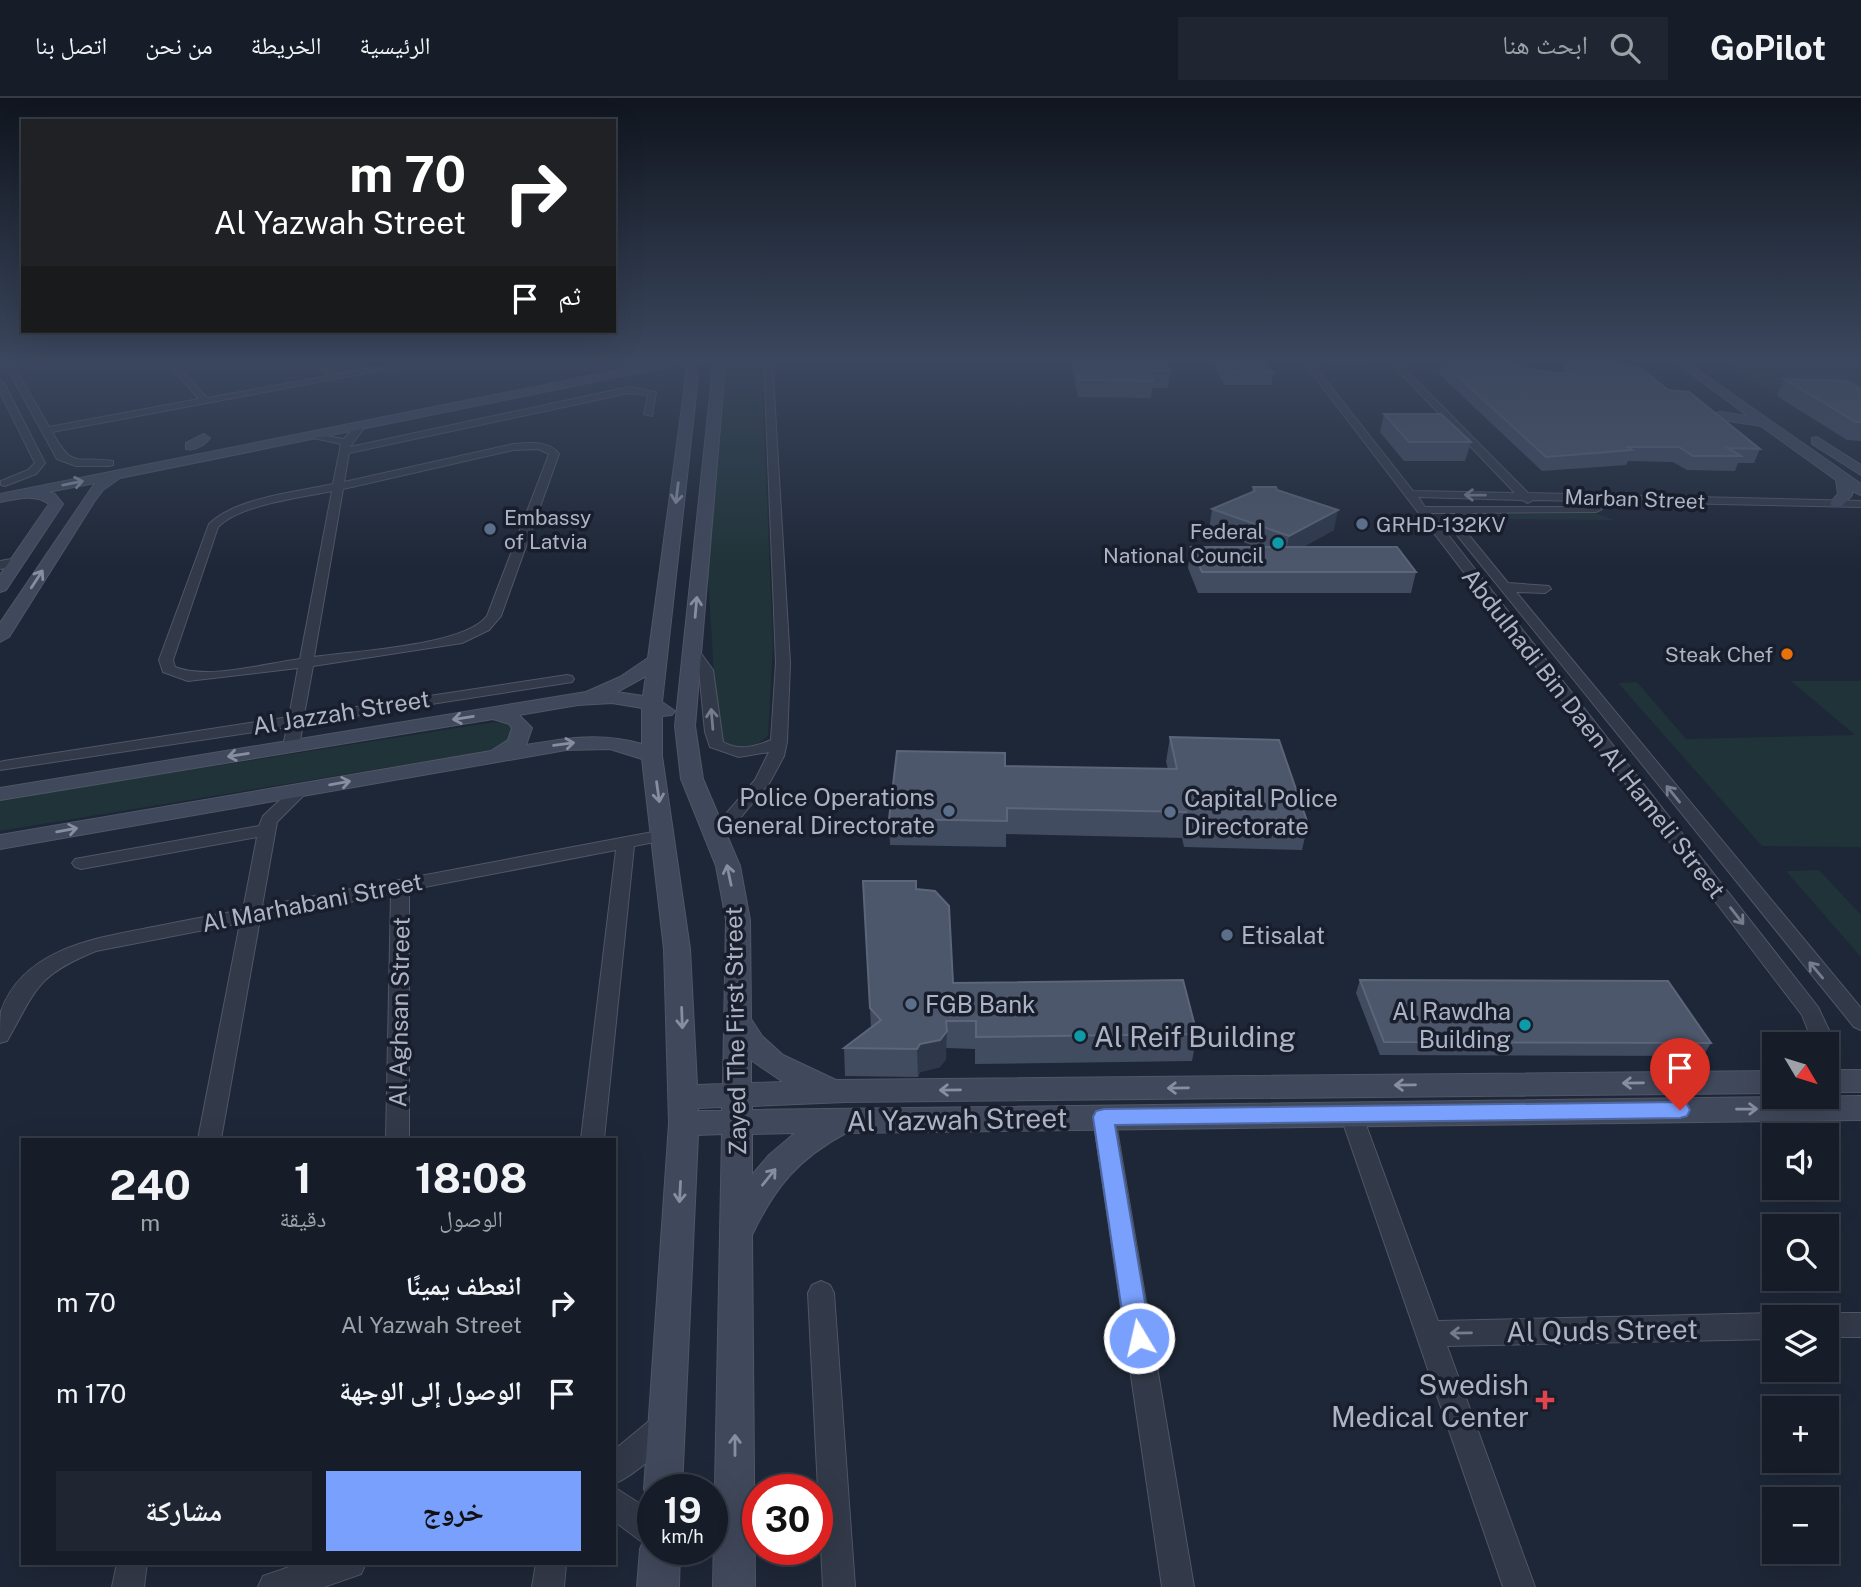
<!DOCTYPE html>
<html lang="ar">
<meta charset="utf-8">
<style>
:root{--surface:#161d29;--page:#1f2631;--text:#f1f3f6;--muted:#9ea2a8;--line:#353b46;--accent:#79a0fd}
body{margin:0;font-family:"Public Sans","Noto Naskh Arabic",sans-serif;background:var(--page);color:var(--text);direction:rtl;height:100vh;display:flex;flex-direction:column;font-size:26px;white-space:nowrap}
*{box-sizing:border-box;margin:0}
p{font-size:23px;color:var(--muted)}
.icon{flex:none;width:38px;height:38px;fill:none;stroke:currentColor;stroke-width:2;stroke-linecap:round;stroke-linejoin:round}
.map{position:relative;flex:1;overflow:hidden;direction:ltr}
.sheet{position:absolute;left:21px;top:1040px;width:595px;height:427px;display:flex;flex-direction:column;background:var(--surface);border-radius:0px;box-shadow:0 7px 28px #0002,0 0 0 2px var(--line);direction:rtl}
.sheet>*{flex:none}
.hud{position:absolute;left:21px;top:21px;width:595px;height:214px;border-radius:0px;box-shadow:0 7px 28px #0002,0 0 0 2px var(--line);direction:rtl;background:#202124;color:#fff;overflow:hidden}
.needle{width:46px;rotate:128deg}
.controls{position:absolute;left:1762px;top:934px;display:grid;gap:14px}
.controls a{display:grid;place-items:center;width:77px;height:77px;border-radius:0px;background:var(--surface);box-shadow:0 7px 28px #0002,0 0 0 2px var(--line);font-size:35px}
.speed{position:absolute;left:637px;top:1376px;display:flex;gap:14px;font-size:35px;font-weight:700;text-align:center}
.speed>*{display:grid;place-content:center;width:91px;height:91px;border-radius:50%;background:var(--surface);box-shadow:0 7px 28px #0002,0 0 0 2px var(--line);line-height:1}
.speed small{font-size:18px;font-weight:400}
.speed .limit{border:10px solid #d22;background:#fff;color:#111}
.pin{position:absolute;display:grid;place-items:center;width:60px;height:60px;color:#fff;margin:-72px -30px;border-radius:50% 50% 50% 0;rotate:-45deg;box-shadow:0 0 7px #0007}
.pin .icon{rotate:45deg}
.me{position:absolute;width:77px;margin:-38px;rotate:351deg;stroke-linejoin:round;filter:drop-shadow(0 0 5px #0008)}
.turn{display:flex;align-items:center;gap:24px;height:147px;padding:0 35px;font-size:32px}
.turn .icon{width:91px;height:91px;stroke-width:2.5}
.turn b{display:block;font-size:49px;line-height:60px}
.then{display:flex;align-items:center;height:66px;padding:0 35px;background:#0003;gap:14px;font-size:26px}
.eta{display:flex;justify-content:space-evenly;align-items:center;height:119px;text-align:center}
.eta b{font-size:42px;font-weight:700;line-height:49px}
.primary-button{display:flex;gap:14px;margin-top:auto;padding:14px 35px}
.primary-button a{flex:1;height:80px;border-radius:0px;background:var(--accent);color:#111;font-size:28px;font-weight:700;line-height:80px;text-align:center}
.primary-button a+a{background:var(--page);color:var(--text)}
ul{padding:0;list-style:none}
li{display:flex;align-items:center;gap:21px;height:91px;padding:0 35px}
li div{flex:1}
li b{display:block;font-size:26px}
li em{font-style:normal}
header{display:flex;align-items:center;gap:42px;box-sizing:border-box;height:98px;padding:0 35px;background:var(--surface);border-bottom:2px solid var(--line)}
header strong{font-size:33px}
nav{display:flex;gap:38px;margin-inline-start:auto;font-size:24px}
.search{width:490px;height:63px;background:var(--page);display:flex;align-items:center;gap:18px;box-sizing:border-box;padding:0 24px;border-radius:0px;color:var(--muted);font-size:26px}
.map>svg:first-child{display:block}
.green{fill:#203338}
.water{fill:#2f3e5d}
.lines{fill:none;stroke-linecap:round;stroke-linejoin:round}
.street-casing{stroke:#505666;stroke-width:2}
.secondary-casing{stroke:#505666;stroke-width:2}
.street{fill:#323948;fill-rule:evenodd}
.secondary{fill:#40485b;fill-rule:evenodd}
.wall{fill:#424c60}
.shaded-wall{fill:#2f384b}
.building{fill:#4d576b;stroke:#5c6579;stroke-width:2}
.oneway{stroke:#868ea0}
.oneway2{stroke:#757c8d}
.route{fill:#79a0fd;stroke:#4f68a4;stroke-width:2}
.service-dot{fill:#5c6f8a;stroke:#181e2c;stroke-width:2.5}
.culture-dot{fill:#0f9aa8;stroke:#181e2c;stroke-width:2.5}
.food-dot{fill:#e8710a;stroke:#181e2c;stroke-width:2.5}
.health-dot{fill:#e0444e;stroke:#181e2c;stroke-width:2.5}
.labels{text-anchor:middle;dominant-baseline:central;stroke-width:7;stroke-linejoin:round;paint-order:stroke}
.far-street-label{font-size:21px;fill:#acb3c5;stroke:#181e2c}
.far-poi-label{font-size:21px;fill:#acb3c5;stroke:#181e2c;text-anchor:start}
.street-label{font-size:24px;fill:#acb3c5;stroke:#181e2c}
.poi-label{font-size:24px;fill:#acb3c5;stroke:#181e2c;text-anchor:start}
.near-poi-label{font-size:28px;fill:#acb3c5;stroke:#181e2c;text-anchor:start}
.near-street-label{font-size:28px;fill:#acb3c5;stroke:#181e2c}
</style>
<header>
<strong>GoPilot</strong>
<div class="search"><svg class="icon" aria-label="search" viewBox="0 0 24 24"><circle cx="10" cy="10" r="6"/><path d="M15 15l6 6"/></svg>ابحث هنا</div>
<nav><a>الرئيسية</a><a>الخريطة</a><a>من نحن</a><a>اتصل بنا</a></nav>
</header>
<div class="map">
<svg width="1861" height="1489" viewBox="0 0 1861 1489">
<rect width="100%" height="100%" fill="#1e2737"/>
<path class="green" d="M737 261H761L773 545 768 638C752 652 736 653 718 641L707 462 726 268Z
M1720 261H1861V314L1777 298Z
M1594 415 1614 422 1505 421 1491 417Z
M1791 583H1861V749L1762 748 1618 585 1637 584 1686 641 1855 637Z
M495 624 515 629 516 639 493 652 0 733V702Z
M1819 772 1861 817V859L1786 773Z"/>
<path class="water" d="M1788 266C1809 269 1848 269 1860 288L1831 287 1819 292 1779 280 1795 276Z"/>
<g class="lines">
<g class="street-casing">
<path id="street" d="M10 261H18L14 268 49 329 199 301 168 266 173 261H181L177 266 207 300 329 278 310 261H319L338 276 425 261H440L52 334C74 373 75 357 113 363V367L109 368H76L57 361 6 268Z
M764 261H772L790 565 787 644 784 658 770 684 722 742 716 743 707 738 755 682 769 654 739 659 710 649 705 634 699 572 685 553 687 550H697L713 572 723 644C739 653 755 649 771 642L776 565Z
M1301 261H1309L1413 393 1515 395 1387 261H1395L1528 395 1861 403V409L1533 402 1528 405 1522 402 1418 399 1425 409H1600L1602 411 1596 414 1470 415 1462 422 1463 430 1508 485 1549 488 1551 491 1545 495 1516 494 1861 910V932L1854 929 1453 432 1450 421 1456 415H1431L1818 909 1836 947 1833 953 1827 954V947H1814L1802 917Z
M1322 261H1376L1372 264H1326Z
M0 282 4 285 45 365 36 376 5 388 1 387V383L28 372 35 365 0 294Z
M629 289 656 294 652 318 644 316 648 297 629 295 349 355 344 384 513 346C529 345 549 342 559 356L501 518 489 532 462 545 313 568 304 617 567 577 572 578 574 581 572 584 303 626 299 649 291 654 283 649 287 629 0 672V664L4 663 289 619 298 570 188 583 163 574 159 562 209 426C235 400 297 394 333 386L341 346 309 339V335L344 341 358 325H364L366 327 350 349ZM538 351 549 356 487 518C464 548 354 553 314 559L343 391 513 352ZM332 393 300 561C263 566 208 582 175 569L173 562 218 429C241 406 300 400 332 393Z
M17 460 21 461V467L0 471V463Z
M301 687 309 692 277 724 262 808 626 739 664 732 670 733 673 737 670 741 634 748 604 1041H581L616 752 409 792V1041H386L391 796 260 821 221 1041H198L240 825 96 853C37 877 37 890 7 943L0 945C0 935 0 922 1 913 24 850 96 840 153 829 183 823 213 817 243 812L257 739 81 771 75 769 72 765 75 761 259 728 263 718 295 688Z
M1351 1007 1359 1010 1362 1016 1438 1223 1774 1215 1784 1220H1774V1241L1447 1248 1535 1489H1503L1340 1016 1343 1010Z
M1104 1010 1112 1013 1115 1019 1194 1489H1162L1093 1019 1096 1013Z
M821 1183 830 1187 834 1195 855 1489H823L808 1195 812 1187Z
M1827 1215H1861V1239H1827V1220H1817Z
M664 1315 674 1319 678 1329C671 1347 633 1378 614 1386V1352L654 1319Z
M614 1389 653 1414V1448L642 1444 614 1423Z
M117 1465H147L144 1489H112Z
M301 1465H366L361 1476 324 1489H258L263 1478Z
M536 1465H566L564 1489H532Z"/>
</g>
<g class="secondary-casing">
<path id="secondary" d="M674 261H696L698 279 662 604 675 613 672 617 662 618V658L690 851 697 987 723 986 726 822 716 768 681 681 675 628 713 269 711 261H721L725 269 695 628 703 681 740 768 750 822 751 921 762 938 783 957 836 982 1774 973V995L846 1004 752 1008V1012L1861 998V1022L846 1035C799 1060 775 1089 752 1137L755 1489H713L722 1036 698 1037 682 1391H653V1406L649 1405 644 1391 669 1025 664 851 642 661 610 651 566 652 0 751V737L491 653 508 642 512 630 509 626 493 621 0 702V690L586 594 620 579 648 560 686 279V265L120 380 103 392 94 404 9 539 0 544V525L95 385 48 394 55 396 63 406 6 492 0 494V477L49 406C35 395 16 401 0 404V396ZM646 578 643 598 617 594ZM612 605 642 610V646C602 634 566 640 526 647L532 630 519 617 578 607ZM751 962 783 984 751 985ZM722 1009V1013H698V1010ZM795 1035 769 1057 752 1077V1036Z
M1671 261H1682L1861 386V397L1852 393V397L1842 408H1832L1830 405 1838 396 1836 382 1761 328 1716 321V315L1720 314 1748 318Z
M204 336 210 340C205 347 195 353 186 351V345Z
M1817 339 1861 367V377L1812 346V340Z
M1827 972H1861V994H1827Z
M653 1434V1451H680L679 1489H637L640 1451 646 1437Z"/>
</g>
<use href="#street" class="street"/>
<use href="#secondary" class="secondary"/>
</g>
<path class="wall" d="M1071 261H1164L1170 273 1168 290H1152L1151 300 1078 299 1071 265Z
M1214 261H1264L1273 275 1271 287H1224L1214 267Z
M1442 264 1520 270 1561 275 1564 266 1668 292 1760 351 1754 365H1738L1735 373 1687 372 1673 364 1628 363 1626 367 1542 373 1439 276Z
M1784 281 1861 291V343L1847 342 1777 298Z
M1384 316 1471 344 1465 363H1404L1380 334Z
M1253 389 1277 392 1334 432 1303 449 1416 474 1411 495H1198L1188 470 1191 449H1257L1209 432 1212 411 1252 394Z
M1170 639 1308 726 1302 752 1184 749 1182 740 1006 736V749L890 747 889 721 1168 671 1166 664Z
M863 783 916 791 953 885 1197 936 1192 963 975 966V951L946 950V961L940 969 920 974 918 979 845 978 844 950 871 929Z
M1360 882 1711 945 1703 958 1380 957 1356 895Z"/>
<path class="shaded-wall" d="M1338 412 1334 432 1285 459 1289 438Z
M947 933 946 961 940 969 920 974 918 979 917 951 920 946Z"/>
<path class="building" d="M1075 261H1164L1170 273H1149L1153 283 1079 282Z
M1218 261H1264L1273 275 1226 274Z
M1605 262 1642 271 1668 292 1689 294 1760 351 1728 350 1741 358H1693L1679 349H1628L1632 352 1546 359 1442 264 1515 265 1520 270 1575 277 1564 266Z
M1784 281 1847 283 1861 291V324H1856Z
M1384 316H1441L1471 344H1409Z
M1253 389H1276L1277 392 1338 412 1289 438 1212 411 1255 393Z
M1191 449H1397L1416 474H1202Z
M1170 639 1279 642 1308 726 1188 724 1186 714 1007 710V723L889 721 897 653 1005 655V668L1177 671Z
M863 783H916V791L935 793 949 808 953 885 1183 882 1197 936 976 939V923H946L947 933 940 942 920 946 917 951 844 950 881 922 870 910Z
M1360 882 1668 883 1711 945 1384 944Z"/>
<defs><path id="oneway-shaft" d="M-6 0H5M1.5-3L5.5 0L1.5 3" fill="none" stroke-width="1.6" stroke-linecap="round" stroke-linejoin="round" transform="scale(1.75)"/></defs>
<g class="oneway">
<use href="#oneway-shaft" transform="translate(73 385) rotate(-11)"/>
<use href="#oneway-shaft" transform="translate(677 395) rotate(97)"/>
<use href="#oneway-shaft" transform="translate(37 481) rotate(-57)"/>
<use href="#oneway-shaft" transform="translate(696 509) rotate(-85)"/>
<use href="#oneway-shaft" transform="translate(463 620) rotate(171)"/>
<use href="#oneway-shaft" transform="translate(564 646) rotate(-8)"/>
<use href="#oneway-shaft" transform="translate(238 657) rotate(171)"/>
<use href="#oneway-shaft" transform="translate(340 685) rotate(-10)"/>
<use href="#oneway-shaft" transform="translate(658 694) rotate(82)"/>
<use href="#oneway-shaft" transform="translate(67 732) rotate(-10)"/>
<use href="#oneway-shaft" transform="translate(729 777) rotate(-102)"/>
<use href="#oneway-shaft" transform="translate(682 920) rotate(88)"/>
<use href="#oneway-shaft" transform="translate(1633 985) rotate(179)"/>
<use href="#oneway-shaft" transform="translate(1405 987) rotate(179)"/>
<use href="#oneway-shaft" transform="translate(1178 990) rotate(179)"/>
<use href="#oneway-shaft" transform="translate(950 992) rotate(179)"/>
<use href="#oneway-shaft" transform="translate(1747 1011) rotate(-1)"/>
<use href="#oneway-shaft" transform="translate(769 1079) rotate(-51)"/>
<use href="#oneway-shaft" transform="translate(680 1094) rotate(93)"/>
<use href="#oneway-shaft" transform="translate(735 1347) rotate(-90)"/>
</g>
<g class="oneway2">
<use href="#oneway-shaft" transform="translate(1475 397) rotate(-179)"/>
<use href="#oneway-shaft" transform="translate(712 621) rotate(-95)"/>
<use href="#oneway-shaft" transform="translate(1673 696) rotate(-129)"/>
<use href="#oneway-shaft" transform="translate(1737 818) rotate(52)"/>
<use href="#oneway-shaft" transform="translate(1816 872) rotate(-130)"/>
<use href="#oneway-shaft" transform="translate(1461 1235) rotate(179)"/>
</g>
<linearGradient id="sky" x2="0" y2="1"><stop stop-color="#10151e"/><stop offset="0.56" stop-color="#3b475e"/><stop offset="1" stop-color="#3b475e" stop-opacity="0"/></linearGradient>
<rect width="1861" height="469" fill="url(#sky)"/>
<path class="route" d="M1680 1004 1687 1006 1690 1012 1687 1018 1680 1020 1115 1027 1151 1240 1147 1248 1139 1252 1130 1248 1126 1240 1093 1019 1096 1013 1104 1011Z"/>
<g class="service-dot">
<circle cx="1362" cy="426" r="7"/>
<circle cx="490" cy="431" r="7"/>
<circle cx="949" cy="713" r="7"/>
<circle cx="1170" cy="714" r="7"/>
<circle cx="1227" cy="837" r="7"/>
<circle cx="911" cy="906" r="7"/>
</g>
<g class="culture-dot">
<circle cx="1278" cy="445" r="7"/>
<circle cx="1525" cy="927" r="7"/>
<circle cx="1080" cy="938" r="7"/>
</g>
<circle class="food-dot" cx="1787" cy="556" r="7"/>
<path class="health-dot" d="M1541.5 1291.5h7v7h7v7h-7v7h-7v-7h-7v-7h7z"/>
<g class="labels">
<g class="far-street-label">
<text transform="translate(1635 401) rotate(2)">Marban Street</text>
</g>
<g class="far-poi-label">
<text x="504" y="419">Embassy<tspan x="504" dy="24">of Latvia</tspan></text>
<text x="1376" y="426">GRHD-132KV</text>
<text x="1264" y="433" text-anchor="end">Federal<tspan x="1264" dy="24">National Council</tspan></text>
<text x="1773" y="556" text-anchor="end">Steak Chef</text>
</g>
<g class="street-label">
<text transform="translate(341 614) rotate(-9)">Al Jazzah Street</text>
<text transform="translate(1594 635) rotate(52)">Abdulhadi Bin Daen Al Hameli Street</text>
<text transform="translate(312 804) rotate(-11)">Al Marhabani Street</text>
<text transform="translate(399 914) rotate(-89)">Al Aghsan Street</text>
<text transform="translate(735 933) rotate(-91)">Zayed The First Street</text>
</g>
<g class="poi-label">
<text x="935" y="699" text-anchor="end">Police Operations<tspan x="935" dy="28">General Directorate</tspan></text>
<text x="1184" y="700">Capital Police<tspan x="1184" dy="28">Directorate</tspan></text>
<text x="1241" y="837">Etisalat</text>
<text x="925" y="906">FGB Bank</text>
<text x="1511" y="913" text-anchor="end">Al Rawdha<tspan x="1511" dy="28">Building</tspan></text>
</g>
<g class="near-poi-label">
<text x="1094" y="938">Al Reif Building</text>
<text x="1529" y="1286" text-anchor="end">Swedish<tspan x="1529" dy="32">Medical Center</tspan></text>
</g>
<g class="near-street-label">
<text transform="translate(957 1021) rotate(-1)">Al Yazwah Street</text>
<text transform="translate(1602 1232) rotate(-1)">Al Quds Street</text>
</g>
</g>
</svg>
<div class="controls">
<a><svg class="needle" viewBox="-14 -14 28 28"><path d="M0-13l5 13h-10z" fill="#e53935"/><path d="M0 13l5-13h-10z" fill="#9ea2a8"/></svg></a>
<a><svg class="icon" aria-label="sound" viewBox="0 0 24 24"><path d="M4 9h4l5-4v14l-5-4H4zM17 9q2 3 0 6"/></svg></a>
<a><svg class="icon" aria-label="search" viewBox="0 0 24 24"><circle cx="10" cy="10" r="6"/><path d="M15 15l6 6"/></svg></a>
<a><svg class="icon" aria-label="layers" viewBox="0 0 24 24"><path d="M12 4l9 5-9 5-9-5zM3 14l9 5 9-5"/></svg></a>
<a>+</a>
<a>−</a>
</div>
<div class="speed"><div>19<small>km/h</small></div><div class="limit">30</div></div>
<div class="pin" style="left:1680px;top:1012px;background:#d93025"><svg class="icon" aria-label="arrive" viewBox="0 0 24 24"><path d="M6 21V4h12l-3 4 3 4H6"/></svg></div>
<svg class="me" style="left:1139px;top:1240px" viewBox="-20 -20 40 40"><circle r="17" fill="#79a0fd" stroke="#fff" stroke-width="3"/><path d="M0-11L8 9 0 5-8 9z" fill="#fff"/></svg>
<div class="hud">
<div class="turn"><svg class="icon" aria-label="right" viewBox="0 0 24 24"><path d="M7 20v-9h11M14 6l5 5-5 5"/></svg><div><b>70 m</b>Al Yazwah Street</div></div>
<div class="then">ثم<svg class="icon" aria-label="arrive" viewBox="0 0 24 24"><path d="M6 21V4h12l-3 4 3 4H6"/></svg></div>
</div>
<section class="sheet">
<div class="eta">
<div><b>18:08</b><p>الوصول</p></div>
<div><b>1</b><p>دقيقة</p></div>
<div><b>240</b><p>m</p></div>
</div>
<ul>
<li><svg class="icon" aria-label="right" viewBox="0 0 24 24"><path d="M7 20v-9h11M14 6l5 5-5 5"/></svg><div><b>انعطف يمينًا</b><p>Al Yazwah Street</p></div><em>70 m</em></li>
<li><svg class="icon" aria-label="arrive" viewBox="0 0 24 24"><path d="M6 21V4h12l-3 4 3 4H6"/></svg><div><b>الوصول إلى الوجهة</b></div><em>170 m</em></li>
</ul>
<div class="primary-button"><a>خروج</a><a>مشاركة</a></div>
</section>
</div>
